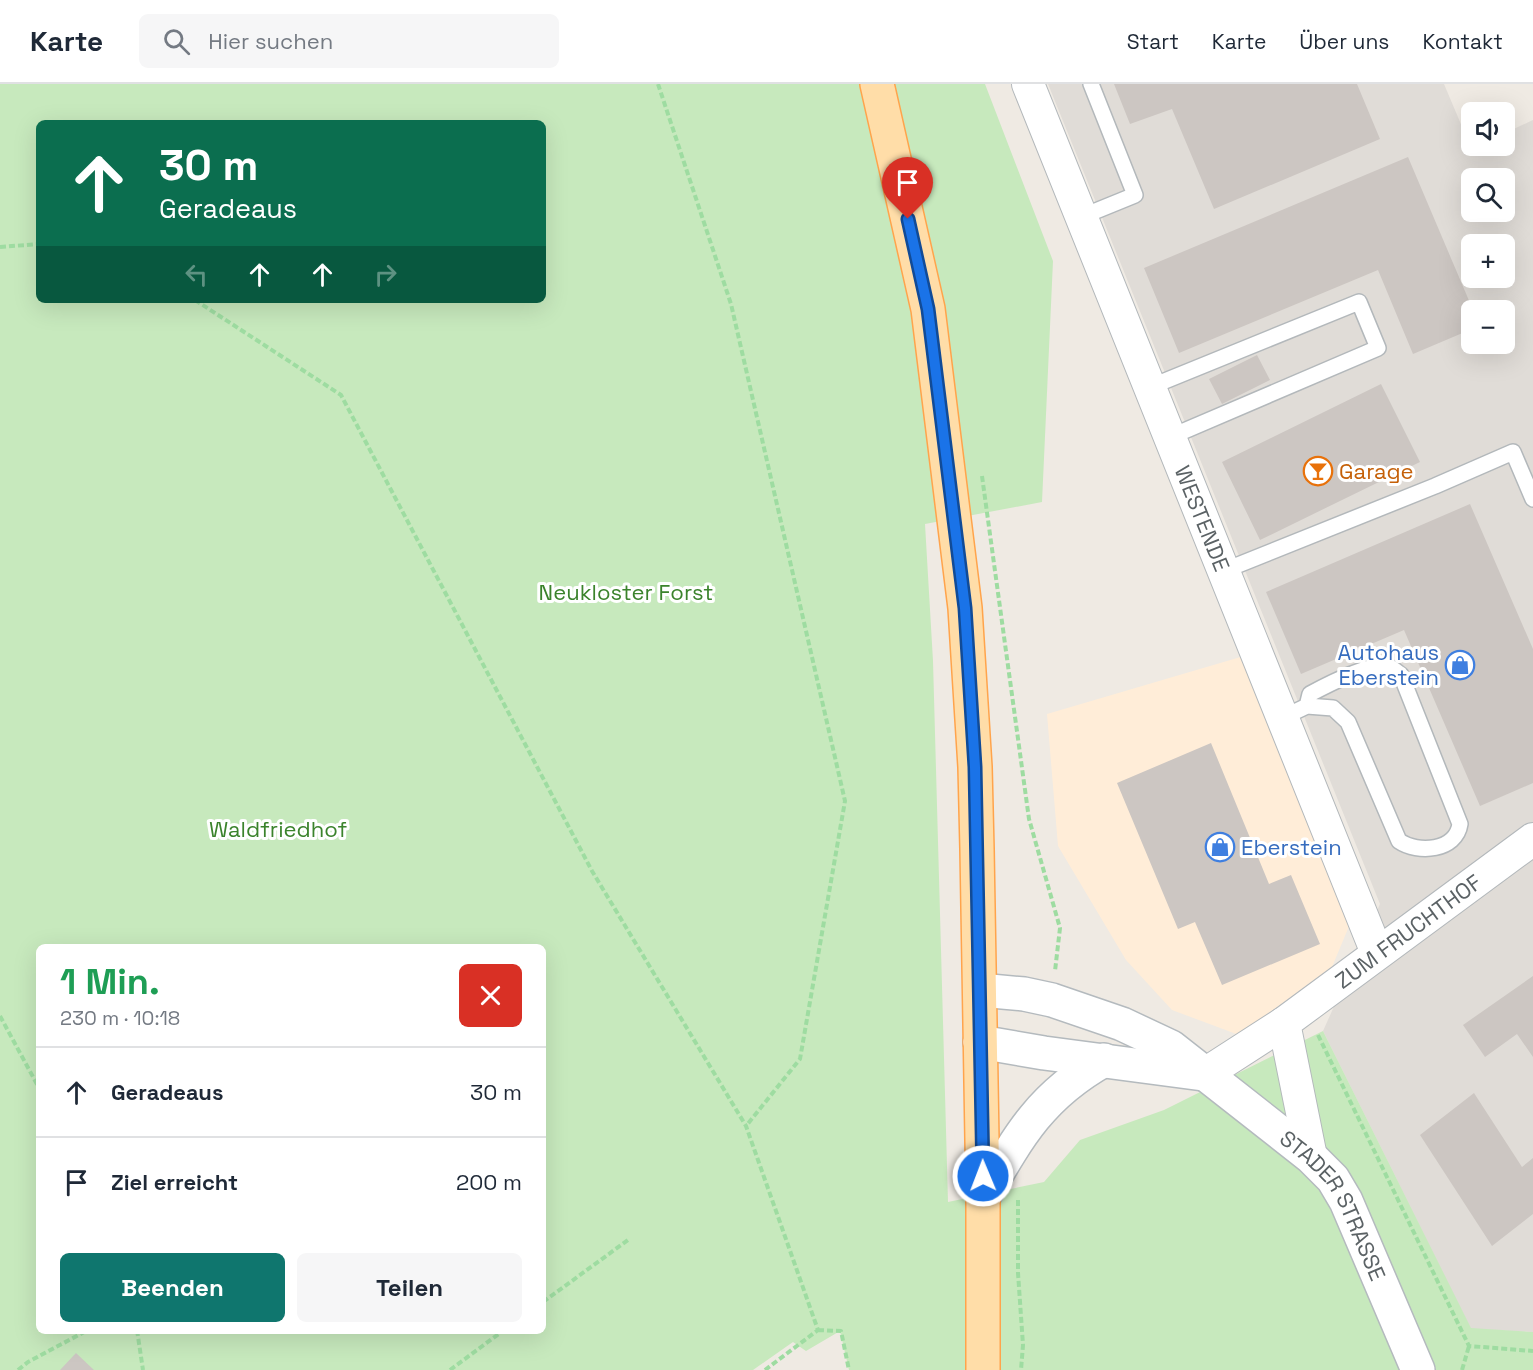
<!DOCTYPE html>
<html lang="de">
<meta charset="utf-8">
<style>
:root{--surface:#fff;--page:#f6f6f7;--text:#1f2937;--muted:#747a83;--line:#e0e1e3;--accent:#0f766e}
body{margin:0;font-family:"Space Grotesk",sans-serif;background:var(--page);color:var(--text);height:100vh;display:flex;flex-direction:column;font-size:22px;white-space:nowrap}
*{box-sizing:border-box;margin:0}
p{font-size:20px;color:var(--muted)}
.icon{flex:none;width:33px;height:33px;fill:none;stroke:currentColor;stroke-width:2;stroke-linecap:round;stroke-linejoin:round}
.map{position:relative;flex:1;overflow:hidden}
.side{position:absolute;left:36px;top:860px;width:510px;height:390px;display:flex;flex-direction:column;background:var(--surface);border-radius:9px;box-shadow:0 6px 24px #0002}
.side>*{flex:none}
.guide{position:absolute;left:36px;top:36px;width:510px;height:183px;border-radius:9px;box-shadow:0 6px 24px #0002;background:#0b6e4f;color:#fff;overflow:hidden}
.fabs{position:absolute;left:1461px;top:18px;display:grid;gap:12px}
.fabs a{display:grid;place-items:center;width:54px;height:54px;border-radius:9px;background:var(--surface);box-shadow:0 6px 24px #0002;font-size:30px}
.pin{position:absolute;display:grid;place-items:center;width:51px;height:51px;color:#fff;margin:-62px -26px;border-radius:50% 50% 50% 0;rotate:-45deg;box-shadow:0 0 6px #0007}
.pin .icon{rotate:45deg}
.me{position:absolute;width:66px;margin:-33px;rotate:359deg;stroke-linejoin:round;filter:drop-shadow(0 0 4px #0008)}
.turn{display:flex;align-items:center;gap:21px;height:126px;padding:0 24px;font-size:27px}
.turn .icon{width:78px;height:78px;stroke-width:2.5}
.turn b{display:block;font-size:42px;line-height:51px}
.lanes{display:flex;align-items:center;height:57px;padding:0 24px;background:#0003;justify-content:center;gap:30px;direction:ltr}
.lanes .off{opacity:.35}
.round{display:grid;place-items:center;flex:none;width:63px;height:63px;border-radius:9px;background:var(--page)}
.overview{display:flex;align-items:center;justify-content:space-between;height:102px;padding:0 24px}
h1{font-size:36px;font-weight:800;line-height:45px;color:#1e9e55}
.action{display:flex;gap:12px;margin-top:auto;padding:12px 24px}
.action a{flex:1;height:69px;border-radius:9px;background:var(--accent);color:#fff;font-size:24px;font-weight:800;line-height:69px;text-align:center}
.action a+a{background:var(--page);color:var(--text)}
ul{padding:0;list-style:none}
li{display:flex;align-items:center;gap:18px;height:90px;padding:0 24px;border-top:2px solid var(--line)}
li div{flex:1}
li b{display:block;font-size:22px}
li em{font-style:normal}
header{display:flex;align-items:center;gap:36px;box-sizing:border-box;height:84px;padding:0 30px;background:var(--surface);border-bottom:2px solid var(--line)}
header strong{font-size:28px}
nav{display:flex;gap:33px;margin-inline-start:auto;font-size:21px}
.search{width:420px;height:54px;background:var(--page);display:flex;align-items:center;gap:15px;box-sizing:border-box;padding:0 21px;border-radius:9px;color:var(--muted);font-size:22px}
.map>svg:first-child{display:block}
.commercial{fill:#ffedd8}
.industrial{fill:#e0dcd7;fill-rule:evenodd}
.green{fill:#c7e9bd;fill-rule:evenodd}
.building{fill:#ccc6c2}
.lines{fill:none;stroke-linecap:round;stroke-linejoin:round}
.lane-casing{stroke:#b3b8bb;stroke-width:18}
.street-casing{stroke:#b3b8bb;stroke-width:34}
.secondary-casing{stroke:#b4babe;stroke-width:36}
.primary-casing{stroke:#ffa44c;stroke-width:36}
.path{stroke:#9edca1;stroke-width:4;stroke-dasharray:6 3;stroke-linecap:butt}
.lane{stroke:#fff;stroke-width:15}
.street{stroke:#fff;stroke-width:32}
.secondary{stroke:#fff;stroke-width:33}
.primary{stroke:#ffdda8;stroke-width:33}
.route-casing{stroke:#114b97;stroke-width:15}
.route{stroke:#1a73e8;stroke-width:10}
.labels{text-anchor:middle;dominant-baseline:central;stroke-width:6;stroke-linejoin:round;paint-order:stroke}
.food-label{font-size:22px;fill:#c56008;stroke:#fff;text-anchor:start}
.street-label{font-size:22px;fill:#5b6265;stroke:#fff}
.park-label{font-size:22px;fill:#3b832c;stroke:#fff}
.shop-label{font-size:22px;fill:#366cbe;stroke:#fff;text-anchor:end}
</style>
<header>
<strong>Karte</strong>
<div class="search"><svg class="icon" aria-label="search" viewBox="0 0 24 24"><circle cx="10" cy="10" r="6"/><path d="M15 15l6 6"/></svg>Hier suchen</div>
<nav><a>Start</a><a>Karte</a><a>Über uns</a><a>Kontakt</a></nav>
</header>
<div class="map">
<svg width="1533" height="1286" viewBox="0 0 1533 1286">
<rect width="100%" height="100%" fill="#efeae3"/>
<path class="commercial" d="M1244 572 1352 835 1332 883 1239 951 1172 926 1126 876 1058 762 1047 630Z"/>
<path class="industrial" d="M1048 0H1444L1471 64 1477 62H1504L1505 49 1533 36V1248L1471 1245 1323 947 1380 820ZM1472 94H1504V128H1472ZM1472 160H1504V194H1472ZM1472 226H1504V260H1472Z"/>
<path class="green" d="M0 0H985L1053 177 1042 418 925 440 933 577 948 1118 1044 1098 1080 1056 1164 1026 1323 947 1471 1244 1533 1248V1286H849L840 1247 806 1267 793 1258 753 1286H0ZM39 39H543V216H39ZM39 862H543V1246H39Z"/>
<path class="building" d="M1114 0H1357L1380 55 1214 125 1172 25 1130 40Z
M1408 73 1473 226 1472 245 1413 270 1378 186 1179 269 1144 184Z
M1257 271 1270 296 1222 320 1209 295Z
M1381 300 1420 378 1260 456 1222 378Z
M1470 420 1533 565V699L1480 722 1404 546 1301 590 1266 508Z
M1211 659 1269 800 1291 791 1320 860 1222 901 1195 838 1178 845 1117 699Z
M1533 892V973L1517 950 1485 973 1463 941Z
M1474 1009 1522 1083 1533 1074V1130L1492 1162 1420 1051Z
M76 1269 94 1286H60Z"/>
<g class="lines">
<g class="lane-casing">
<path id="lane" d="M1081 133 1135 111 1091 0
M1150 303 1359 218 1378 264 1170 353
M1223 487 1435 402 1513 368 1533 415
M1282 634 1307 622 1333 624 1348 638 1399 757C1418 770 1456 767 1460 740L1401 591C1397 588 1393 584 1389 583 1374 576 1325 602 1310 610L1307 622"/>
</g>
<g class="street-casing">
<g id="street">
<path id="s1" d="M1028 0 1377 869"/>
<path d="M1205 990 1284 939"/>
<path id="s2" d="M1311 1073 1284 939 1533 755"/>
</g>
</g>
<g class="secondary-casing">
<g id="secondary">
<path id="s3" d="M980 906 1024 910 1052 916 1122 940 1171 963 1311 1073 1333 1095 1346 1117 1418 1286"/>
<path d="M980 958 1044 969 1203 990"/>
<path d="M983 1114C1018 1053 1040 1012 1104 976"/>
</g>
</g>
<g class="primary-casing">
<path id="primary" d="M877 0 928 225 965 524 975 683 977 765 983 1114V1286"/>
</g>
<path class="path" d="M658 0 731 220 845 717 800 975 746 1042
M0 163 39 160
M195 216 341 311 592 787 746 1042 818 1246 765 1286
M982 392 1029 735 1060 844 1055 887
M0 932 39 1004
M1318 951 1469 1262 1533 1267
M1018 1116V1189L1023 1261 1021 1286
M543 1218 628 1156
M137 1246 143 1286
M818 1246 841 1247 849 1286
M18 1286 28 1278 88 1246
M450 1286 504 1246
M1462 1286 1469 1262"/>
<use href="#lane" class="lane"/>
<use href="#street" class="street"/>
<use href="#secondary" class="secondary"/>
<use href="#primary" class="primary"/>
</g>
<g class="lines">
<g class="route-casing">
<path id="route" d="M908 135 928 225 965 524 975 683 983 1092"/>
</g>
<use href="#route" class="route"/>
</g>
<defs>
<g id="bar-ring" transform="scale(1.5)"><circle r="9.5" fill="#fff" stroke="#e8710a" stroke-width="1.5"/><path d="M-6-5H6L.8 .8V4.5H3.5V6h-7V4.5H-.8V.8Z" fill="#e8710a"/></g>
<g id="shop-ring" transform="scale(1.5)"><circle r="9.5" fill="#fff" stroke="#3f7fe0" stroke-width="1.5"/><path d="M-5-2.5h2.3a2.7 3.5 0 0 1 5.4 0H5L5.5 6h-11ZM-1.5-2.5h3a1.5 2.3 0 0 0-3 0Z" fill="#3f7fe0"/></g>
</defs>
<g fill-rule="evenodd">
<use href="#bar-ring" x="1318" y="387"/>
<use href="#shop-ring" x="1460" y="581"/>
<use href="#shop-ring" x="1220" y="763"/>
</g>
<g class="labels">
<g class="food-label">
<text x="1339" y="387">Garage</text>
</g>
<g class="street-label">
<text stroke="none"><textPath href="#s1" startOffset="468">WESTENDE</textPath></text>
<text stroke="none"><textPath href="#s2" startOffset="291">ZUM FRUCHTHOF</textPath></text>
<text stroke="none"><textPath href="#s3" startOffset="432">STADER STRASSE</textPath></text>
</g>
<g class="park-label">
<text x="626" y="508">Neukloster Forst</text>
<text x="278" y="745">Waldfriedhof</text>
</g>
<g class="shop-label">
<text x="1439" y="568">Autohaus<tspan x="1439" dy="25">Eberstein</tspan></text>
<text x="1241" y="763" text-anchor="start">Eberstein</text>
</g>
</g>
</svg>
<div class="fabs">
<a><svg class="icon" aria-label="sound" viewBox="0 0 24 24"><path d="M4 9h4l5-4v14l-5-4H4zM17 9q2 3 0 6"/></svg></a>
<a><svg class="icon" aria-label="search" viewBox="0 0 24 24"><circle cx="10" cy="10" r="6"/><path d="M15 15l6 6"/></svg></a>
<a>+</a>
<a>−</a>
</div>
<div class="pin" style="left:908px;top:135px;background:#d93025"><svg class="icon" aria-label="arrive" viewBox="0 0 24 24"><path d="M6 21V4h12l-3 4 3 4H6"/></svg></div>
<svg class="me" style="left:983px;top:1092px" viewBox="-20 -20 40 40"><circle r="17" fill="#1a73e8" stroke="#fff" stroke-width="3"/><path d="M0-11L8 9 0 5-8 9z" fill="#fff"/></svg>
<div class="guide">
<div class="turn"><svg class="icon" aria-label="ahead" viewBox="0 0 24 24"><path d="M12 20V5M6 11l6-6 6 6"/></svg><div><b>30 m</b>Geradeaus</div></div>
<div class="lanes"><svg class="icon off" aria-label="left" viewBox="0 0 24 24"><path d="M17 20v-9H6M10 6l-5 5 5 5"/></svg><svg class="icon" aria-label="ahead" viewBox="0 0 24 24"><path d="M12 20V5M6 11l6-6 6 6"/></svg><svg class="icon" aria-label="ahead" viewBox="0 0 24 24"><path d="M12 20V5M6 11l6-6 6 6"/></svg><svg class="icon off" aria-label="right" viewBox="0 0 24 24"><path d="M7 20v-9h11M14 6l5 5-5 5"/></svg></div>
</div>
<section class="side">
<div class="overview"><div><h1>1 Min.</h1><p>230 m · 10:18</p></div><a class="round" style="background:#d93025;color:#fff"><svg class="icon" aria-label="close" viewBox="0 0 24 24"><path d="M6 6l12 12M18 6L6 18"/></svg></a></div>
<ul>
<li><svg class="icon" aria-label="ahead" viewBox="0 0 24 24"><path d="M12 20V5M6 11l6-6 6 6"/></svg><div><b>Geradeaus</b></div><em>30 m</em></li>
<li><svg class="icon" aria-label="arrive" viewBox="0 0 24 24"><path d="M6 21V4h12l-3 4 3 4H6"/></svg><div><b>Ziel erreicht</b></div><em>200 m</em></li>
</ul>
<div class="action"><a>Beenden</a><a>Teilen</a></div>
</section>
</div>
